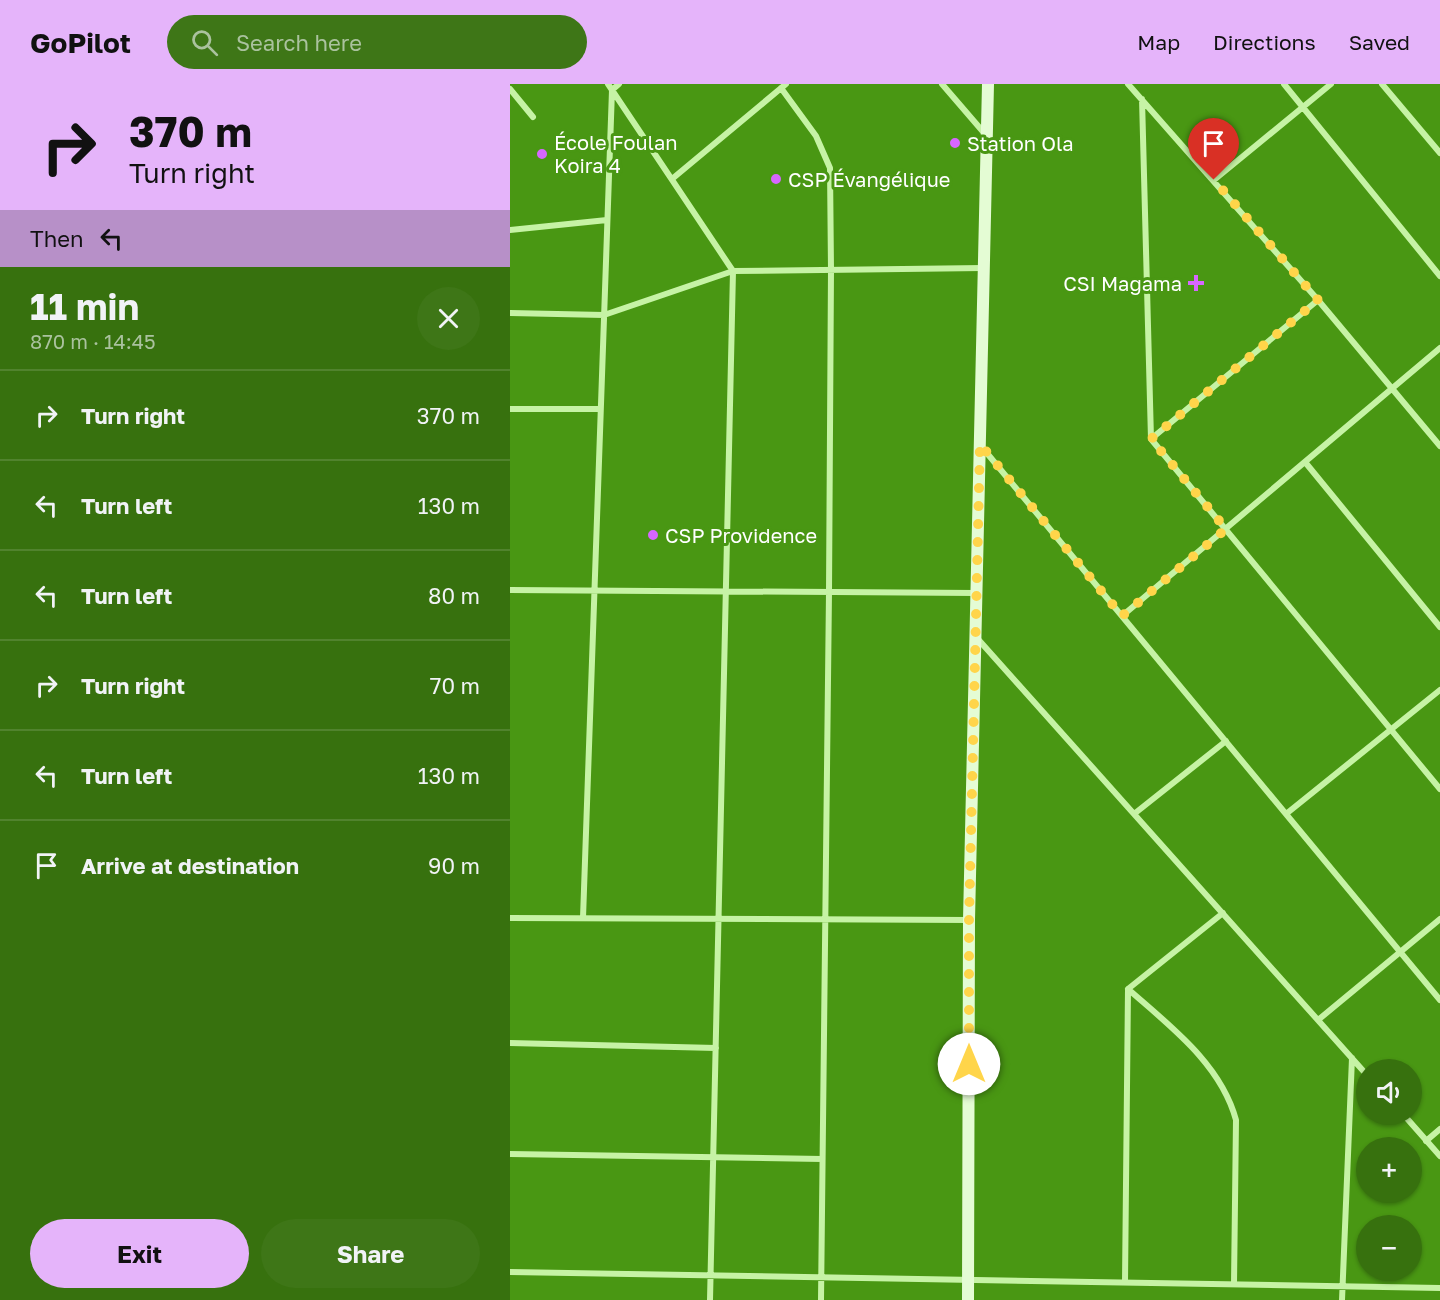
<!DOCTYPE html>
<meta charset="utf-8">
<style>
:root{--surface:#37710e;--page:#3e7617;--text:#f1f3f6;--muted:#aac29e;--line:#51832e;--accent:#e5b4fa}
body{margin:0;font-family:"Golos Text",sans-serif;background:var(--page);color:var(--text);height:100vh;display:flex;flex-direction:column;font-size:22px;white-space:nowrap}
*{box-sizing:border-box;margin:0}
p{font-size:20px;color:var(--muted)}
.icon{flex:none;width:33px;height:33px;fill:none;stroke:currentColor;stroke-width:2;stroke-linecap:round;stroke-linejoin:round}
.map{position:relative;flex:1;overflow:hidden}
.details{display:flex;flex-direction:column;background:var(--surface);width:510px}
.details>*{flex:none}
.hud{background:#e5b4fa;color:#111;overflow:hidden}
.tools{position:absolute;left:846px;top:975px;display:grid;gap:12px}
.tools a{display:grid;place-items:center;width:66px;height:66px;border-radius:50%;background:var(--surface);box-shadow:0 2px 4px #0004;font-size:30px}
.pin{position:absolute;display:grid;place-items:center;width:51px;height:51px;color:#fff;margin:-62px -26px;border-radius:50% 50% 50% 0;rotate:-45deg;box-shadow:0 0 6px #0007}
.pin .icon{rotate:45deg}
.me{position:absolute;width:66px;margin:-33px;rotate:0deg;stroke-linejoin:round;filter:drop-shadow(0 0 4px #0008)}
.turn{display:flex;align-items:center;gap:21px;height:126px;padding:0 30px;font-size:27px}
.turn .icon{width:78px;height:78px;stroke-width:2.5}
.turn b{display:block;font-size:42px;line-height:51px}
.then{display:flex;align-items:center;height:57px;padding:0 30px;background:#0003;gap:12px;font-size:22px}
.round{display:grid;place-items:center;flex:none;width:63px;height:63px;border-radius:32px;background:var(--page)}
.summary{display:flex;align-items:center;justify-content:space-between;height:102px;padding:0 30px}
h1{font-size:36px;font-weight:700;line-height:45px}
.cta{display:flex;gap:12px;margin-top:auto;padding:12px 30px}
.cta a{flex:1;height:69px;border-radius:36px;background:var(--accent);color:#111;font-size:24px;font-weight:700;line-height:69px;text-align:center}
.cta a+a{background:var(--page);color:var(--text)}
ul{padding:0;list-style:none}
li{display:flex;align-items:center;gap:18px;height:90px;padding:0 30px;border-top:2px solid var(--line)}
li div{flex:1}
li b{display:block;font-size:22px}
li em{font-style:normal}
header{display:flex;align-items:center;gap:36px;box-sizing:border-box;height:84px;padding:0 30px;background:var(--accent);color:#111}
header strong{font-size:28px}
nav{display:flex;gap:33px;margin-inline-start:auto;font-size:21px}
.search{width:420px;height:54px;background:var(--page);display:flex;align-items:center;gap:15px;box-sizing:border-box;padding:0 21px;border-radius:33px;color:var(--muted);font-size:22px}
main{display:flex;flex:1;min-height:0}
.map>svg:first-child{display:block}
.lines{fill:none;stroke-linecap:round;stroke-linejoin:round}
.minor{stroke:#c6f3a5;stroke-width:6}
.secondary{stroke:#e4fcd4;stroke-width:12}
.route{stroke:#ffd54a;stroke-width:10;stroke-dasharray:0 18}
.poi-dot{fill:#d766ff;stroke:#499713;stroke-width:2}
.labels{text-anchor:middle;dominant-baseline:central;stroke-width:6;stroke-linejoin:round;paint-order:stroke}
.poi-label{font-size:20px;fill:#fff;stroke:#499713;text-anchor:start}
</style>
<header>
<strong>GoPilot</strong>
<div class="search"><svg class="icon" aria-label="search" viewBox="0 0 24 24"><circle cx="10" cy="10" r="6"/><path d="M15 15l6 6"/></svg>Search here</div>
<nav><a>Map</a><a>Directions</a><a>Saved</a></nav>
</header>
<main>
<section class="details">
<div class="hud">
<div class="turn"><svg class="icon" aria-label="right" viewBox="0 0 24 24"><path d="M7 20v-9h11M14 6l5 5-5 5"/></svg><div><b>370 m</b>Turn right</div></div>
<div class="then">Then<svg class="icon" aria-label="left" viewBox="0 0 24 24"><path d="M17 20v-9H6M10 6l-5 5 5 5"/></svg></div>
</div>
<div class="summary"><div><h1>11 min</h1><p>870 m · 14:45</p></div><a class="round"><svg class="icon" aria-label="close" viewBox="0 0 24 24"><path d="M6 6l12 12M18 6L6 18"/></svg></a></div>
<ul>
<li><svg class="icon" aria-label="right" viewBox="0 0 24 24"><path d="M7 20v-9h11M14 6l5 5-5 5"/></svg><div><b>Turn right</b></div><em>370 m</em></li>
<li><svg class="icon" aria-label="left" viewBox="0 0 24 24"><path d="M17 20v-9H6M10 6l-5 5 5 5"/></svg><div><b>Turn left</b></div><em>130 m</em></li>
<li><svg class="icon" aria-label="left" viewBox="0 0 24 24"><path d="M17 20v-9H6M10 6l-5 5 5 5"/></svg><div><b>Turn left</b></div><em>80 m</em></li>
<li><svg class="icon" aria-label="right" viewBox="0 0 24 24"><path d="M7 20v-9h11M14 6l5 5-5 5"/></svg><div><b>Turn right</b></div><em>70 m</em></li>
<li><svg class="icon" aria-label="left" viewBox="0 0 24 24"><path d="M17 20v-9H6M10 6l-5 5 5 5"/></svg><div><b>Turn left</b></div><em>130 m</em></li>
<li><svg class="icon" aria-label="arrive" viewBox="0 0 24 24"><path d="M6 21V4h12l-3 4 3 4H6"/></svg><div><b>Arrive at destination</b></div><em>90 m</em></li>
</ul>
<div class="cta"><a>Exit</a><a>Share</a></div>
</section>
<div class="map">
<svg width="930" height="1216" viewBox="0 0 930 1216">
<rect width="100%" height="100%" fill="#499713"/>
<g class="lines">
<path class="minor" d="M98 0 223 187 200 1216
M432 0 475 50
M618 0 808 216 930 362
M774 0 930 192
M872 0 930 69
M271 4 306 52 320 84 321 186 319 508 311 1216
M0 5 23 33
M632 15 641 355 930 705
M162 95 276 0
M704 96 821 0
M0 146 97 136
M0 229 94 231 223 187 473 184
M0 325H90
M641 355 808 216
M471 362 930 916
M795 378 930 543
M0 506 466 509
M612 532 930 264
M467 554 856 990
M624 730 716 657
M776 730 930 606
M0 834 459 836
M73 834 102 6 109 0
M618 905C660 942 711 980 726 1036L724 1200
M808 936 930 835
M0 959 206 964
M893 1030 930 1072
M916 1057 930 1045
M0 1070 312 1075
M0 1188 930 1204
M615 1198 618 905 713 829
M832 1216 842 974"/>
<path class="secondary" d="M458 1216 459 836 478 0"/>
</g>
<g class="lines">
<path class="route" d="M459 980V836L470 360 612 532 716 445 641 355 808 216 704 96"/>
</g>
<g class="poi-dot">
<circle cx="445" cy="59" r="6"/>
<circle cx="32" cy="70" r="6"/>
<circle cx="266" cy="95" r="6"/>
<path d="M683 190h6v6h6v6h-6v6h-6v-6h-6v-6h6z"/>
<circle cx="143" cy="451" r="6"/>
</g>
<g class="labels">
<g class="poi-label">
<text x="44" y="58">École Foulan<tspan x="44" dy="23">Koira 4</tspan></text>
<text x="457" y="59">Station Ola</text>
<text x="278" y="95">CSP Évangélique</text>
<text x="672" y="199" text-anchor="end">CSI Magama</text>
<text x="155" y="451">CSP Providence</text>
</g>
</g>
</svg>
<div class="tools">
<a><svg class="icon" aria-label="sound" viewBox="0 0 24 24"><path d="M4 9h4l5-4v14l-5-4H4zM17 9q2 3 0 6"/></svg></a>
<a>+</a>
<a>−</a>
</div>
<div class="pin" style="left:704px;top:96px;background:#d93025"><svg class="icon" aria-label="arrive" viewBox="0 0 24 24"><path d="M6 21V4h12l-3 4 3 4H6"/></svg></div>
<svg class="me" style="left:459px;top:980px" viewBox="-20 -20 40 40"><circle r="19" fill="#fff"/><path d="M0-13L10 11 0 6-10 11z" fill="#ffd54a"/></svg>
</div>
</main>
